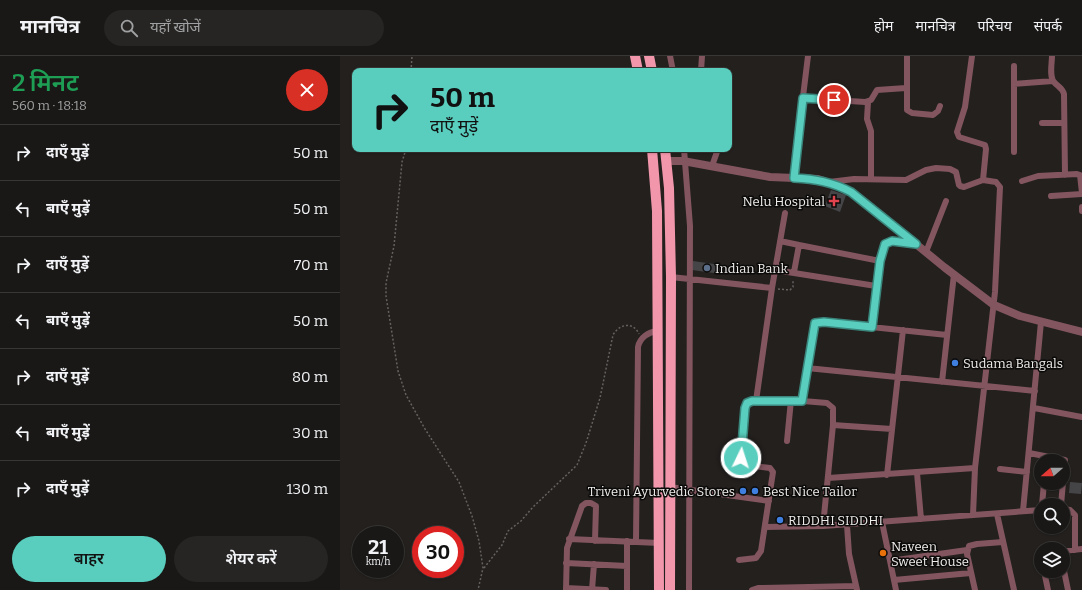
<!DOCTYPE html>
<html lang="hi">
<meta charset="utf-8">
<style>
:root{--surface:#1a1816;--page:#272523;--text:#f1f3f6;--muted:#9fa0a1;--line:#383735;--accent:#59cebe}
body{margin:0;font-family:Bitter,"Noto Sans Devanagari",serif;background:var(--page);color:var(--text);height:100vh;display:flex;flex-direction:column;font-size:15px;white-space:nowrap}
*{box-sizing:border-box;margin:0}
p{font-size:13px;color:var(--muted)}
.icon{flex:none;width:22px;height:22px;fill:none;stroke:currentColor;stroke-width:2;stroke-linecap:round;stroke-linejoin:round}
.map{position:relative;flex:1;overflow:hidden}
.details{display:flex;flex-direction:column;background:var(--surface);width:340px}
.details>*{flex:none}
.banner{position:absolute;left:12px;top:12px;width:380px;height:84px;border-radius:8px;box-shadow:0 1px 3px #0004,0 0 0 1px var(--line);background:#59cebe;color:#111;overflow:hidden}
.needle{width:26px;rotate:250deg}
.tools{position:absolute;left:694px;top:398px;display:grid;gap:8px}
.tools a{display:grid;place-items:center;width:36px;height:36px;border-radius:50%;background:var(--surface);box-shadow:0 1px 3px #0004,0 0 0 1px var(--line);font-size:20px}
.speed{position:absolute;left:12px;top:470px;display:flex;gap:8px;font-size:20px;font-weight:700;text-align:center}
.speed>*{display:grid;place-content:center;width:52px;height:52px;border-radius:50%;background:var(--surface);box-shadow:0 1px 3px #0004,0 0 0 1px var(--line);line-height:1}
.speed small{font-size:10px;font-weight:400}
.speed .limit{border:6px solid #d22;background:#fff;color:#111}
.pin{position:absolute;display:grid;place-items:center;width:34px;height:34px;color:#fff;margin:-17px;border:2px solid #fff;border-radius:50%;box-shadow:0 1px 4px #0007}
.me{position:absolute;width:44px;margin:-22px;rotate:4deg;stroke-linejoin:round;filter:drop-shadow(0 0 3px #0008)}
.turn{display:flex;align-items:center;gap:14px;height:84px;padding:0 12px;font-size:18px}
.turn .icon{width:52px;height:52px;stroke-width:2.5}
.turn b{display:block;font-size:28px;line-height:34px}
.round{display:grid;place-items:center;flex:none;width:42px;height:42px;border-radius:21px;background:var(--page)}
.headline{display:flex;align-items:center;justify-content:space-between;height:68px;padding:0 12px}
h1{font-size:24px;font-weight:600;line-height:30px;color:#1e9e55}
.cta{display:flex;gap:8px;margin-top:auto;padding:8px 12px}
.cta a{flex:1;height:46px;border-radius:24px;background:var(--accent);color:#111;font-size:16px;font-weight:600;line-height:46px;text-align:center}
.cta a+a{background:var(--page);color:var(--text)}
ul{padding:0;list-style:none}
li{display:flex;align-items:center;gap:12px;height:56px;padding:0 12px;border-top:1px solid var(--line)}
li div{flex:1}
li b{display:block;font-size:15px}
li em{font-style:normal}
header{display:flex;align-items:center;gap:24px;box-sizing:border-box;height:56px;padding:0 20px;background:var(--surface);border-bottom:1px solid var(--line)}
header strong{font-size:19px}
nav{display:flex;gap:22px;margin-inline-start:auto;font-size:14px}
.search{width:280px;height:36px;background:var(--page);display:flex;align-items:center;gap:10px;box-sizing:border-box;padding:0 14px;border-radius:22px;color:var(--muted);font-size:15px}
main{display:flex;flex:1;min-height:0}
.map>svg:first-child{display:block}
.building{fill:#454548}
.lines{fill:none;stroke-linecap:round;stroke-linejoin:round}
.path{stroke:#646260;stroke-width:1.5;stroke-dasharray:2 2;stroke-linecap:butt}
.minor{stroke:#82555f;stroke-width:6}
.tertiary{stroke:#82555f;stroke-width:8}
.trunk{stroke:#f296ac;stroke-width:10}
.route-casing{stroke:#3a867c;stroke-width:10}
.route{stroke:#59cebe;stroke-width:7}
.health-dot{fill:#e0444e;stroke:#0b0a09;stroke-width:1.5}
.service-dot{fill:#5c6f8a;stroke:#0b0a09;stroke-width:1.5}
.shop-dot{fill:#3f7fe0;stroke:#0b0a09;stroke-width:1.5}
.food-dot{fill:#e8710a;stroke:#0b0a09;stroke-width:1.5}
.labels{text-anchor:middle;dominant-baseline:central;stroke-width:3;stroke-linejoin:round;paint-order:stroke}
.poi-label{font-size:13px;fill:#efedec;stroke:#0b0a09;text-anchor:start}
</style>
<header>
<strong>मानचित्र</strong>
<div class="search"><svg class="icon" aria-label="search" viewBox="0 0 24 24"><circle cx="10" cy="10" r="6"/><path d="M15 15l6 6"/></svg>यहाँ खोजें</div>
<nav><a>होम</a><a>मानचित्र</a><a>परिचय</a><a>संपर्क</a></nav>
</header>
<main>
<section class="details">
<div class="headline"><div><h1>2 मिनट</h1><p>560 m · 18:18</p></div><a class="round" style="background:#d93025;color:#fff"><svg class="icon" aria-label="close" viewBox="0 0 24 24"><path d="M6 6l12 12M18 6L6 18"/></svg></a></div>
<ul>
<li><svg class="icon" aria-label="right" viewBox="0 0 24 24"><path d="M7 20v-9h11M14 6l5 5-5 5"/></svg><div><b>दाएँ मुड़ें</b></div><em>50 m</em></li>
<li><svg class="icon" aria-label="left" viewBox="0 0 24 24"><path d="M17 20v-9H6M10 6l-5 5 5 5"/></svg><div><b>बाएँ मुड़ें</b></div><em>50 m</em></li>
<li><svg class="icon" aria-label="right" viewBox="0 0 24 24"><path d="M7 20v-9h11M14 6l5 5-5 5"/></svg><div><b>दाएँ मुड़ें</b></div><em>70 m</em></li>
<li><svg class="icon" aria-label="left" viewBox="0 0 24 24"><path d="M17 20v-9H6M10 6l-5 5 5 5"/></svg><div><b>बाएँ मुड़ें</b></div><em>50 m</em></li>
<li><svg class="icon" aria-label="right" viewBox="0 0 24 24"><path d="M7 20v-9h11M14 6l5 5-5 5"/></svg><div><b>दाएँ मुड़ें</b></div><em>80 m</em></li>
<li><svg class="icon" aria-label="left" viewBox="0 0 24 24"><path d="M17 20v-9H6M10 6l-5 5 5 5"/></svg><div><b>बाएँ मुड़ें</b></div><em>30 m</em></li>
<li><svg class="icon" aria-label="right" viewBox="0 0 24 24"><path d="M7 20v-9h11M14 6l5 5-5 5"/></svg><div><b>दाएँ मुड़ें</b></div><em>130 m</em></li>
</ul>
<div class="cta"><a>बाहर</a><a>शेयर करें</a></div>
</section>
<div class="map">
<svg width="742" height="534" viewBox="0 0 742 534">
<rect width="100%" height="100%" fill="#23201e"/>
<path class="building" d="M491 134 506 139 500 156 485 150Z
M353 205 381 209V218L352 214Z
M730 426 742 427 741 438 729 437Z"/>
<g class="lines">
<path class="path" d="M71 15 72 0
M66 93 62 106 54 190 46 227V240L58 315 66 339 85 373 119 426 132 460 139 485 143 512 138 534
M438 233 450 234 453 231V224
M144 512 162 489 168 475 181 465 193 451 237 409 246 387 260 342 273 279C279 268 293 265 299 278"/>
<path class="minor" d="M330 0 333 15
M567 0V54L572 57 593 59 598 55 600 50
M632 0 625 51 617 76 619 81 645 89 646 93 643 124
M712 0C712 7 709 20 714 26 718 31 722 31 724 38L725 119
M674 10V96
M361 15 362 0
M674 28 713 25
M463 42 525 46 531 44 537 34 566 32
M528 46 527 63 531 75V123
M702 67H724
M344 93 350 170 349 534
M372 110 378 93
M453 122 468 0
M682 125 698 120 737 118 740 119 742 137
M489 126 514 123 566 124 586 114 596 112 610 113 616 116 619 129 620 130 624 131 643 124 656 126 660 131 655 236 635 412 633 459
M711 140 742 138
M742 155V151
M440 185 459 189
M586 196 606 145
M435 214 536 230
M454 216 459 189 540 205
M331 221 432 232
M532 271 540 205 545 188 552 185 575 188
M467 312 695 335
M602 326 614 218
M416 345 432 232 445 157
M462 345 475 267 484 266 607 279
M694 352 742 361
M493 369 552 373
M447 385 451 344
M689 397 725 404 721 449
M660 413 687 416
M577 417 581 463
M547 419 563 274
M488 422 635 412
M330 431 429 445
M702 449 704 427
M723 453 730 454 735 459V494
M683 455 701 266
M657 458 674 534
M542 466 556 534
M507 469 509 498 517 534
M425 471 483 470 701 454
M229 483 319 487
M296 485 298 291C300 281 309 276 317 275
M723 495 742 493
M399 504 416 502 421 495 433 416 430 412 405 409 401 405 405 352 409 345 451 344 487 347 493 352V369L483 470
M550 505 627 494
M226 507 287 510
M723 510 728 534
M704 515 708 534
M554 524 631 517
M226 532 266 534
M226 534 227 492 242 450 246 447H251L256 450 255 485
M252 534 254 508
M287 534V485
M412 534 418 532 516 530
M635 534 627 498 629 490 637 488 663 486"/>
<path class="tertiary" d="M326 105H343L430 121 478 123 501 131 511 136 532 152 604 211 654 249 680 260 742 276"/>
<path class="trunk" d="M295 0 298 15
M309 0 312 15
M312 93 317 155 319 534
M325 93 329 132 331 221 330 534"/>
</g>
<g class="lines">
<g class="route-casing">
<path id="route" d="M401 402 405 352 407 347 412 345H462L475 267 484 266 532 271 540 205 545 188 552 185 576 188 511 136C492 126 475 123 454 122L463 42 494 44"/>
</g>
<use href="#route" class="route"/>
</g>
<path class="health-dot" d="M492 139h4v4h4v4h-4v4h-4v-4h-4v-4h4z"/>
<circle class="service-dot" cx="367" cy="212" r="4"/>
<g class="shop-dot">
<circle cx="615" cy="307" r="4"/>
<circle cx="403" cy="435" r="4"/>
<circle cx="415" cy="435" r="4"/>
<circle cx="440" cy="464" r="4"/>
</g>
<circle class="food-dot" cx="543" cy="497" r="4"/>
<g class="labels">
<g class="poi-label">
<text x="485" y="145" text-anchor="end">Nelu Hospital</text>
<text x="375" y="212">Indian Bank</text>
<text x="623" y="307">Sudama Bangals</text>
<text x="395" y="435" text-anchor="end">Triveni Ayurvedic Stores</text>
<text x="423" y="435">Best Nice Tailor</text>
<text x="448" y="464">RIDDHI SIDDHI</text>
<text x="551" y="490">Naveen<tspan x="551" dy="15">Sweet House</tspan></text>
</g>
</g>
</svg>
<div class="tools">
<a><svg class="needle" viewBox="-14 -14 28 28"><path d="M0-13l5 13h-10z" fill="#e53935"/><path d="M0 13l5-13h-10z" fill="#9fa0a1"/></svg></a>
<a><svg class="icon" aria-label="search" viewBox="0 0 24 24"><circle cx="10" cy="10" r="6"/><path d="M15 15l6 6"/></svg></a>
<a><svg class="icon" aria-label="layers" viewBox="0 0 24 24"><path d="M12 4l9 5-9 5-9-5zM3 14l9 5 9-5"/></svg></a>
</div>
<div class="speed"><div>21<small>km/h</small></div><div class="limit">30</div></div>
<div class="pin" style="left:494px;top:44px;background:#d93025"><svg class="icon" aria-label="arrive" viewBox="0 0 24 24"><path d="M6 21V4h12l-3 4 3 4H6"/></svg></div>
<svg class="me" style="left:401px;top:402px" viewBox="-20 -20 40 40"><circle r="17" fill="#59cebe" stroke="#fff" stroke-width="3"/><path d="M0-11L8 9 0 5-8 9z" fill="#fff"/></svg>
<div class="banner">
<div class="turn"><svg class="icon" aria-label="right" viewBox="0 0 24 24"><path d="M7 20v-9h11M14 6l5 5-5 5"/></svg><div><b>50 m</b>दाएँ मुड़ें</div></div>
</div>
</div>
</main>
